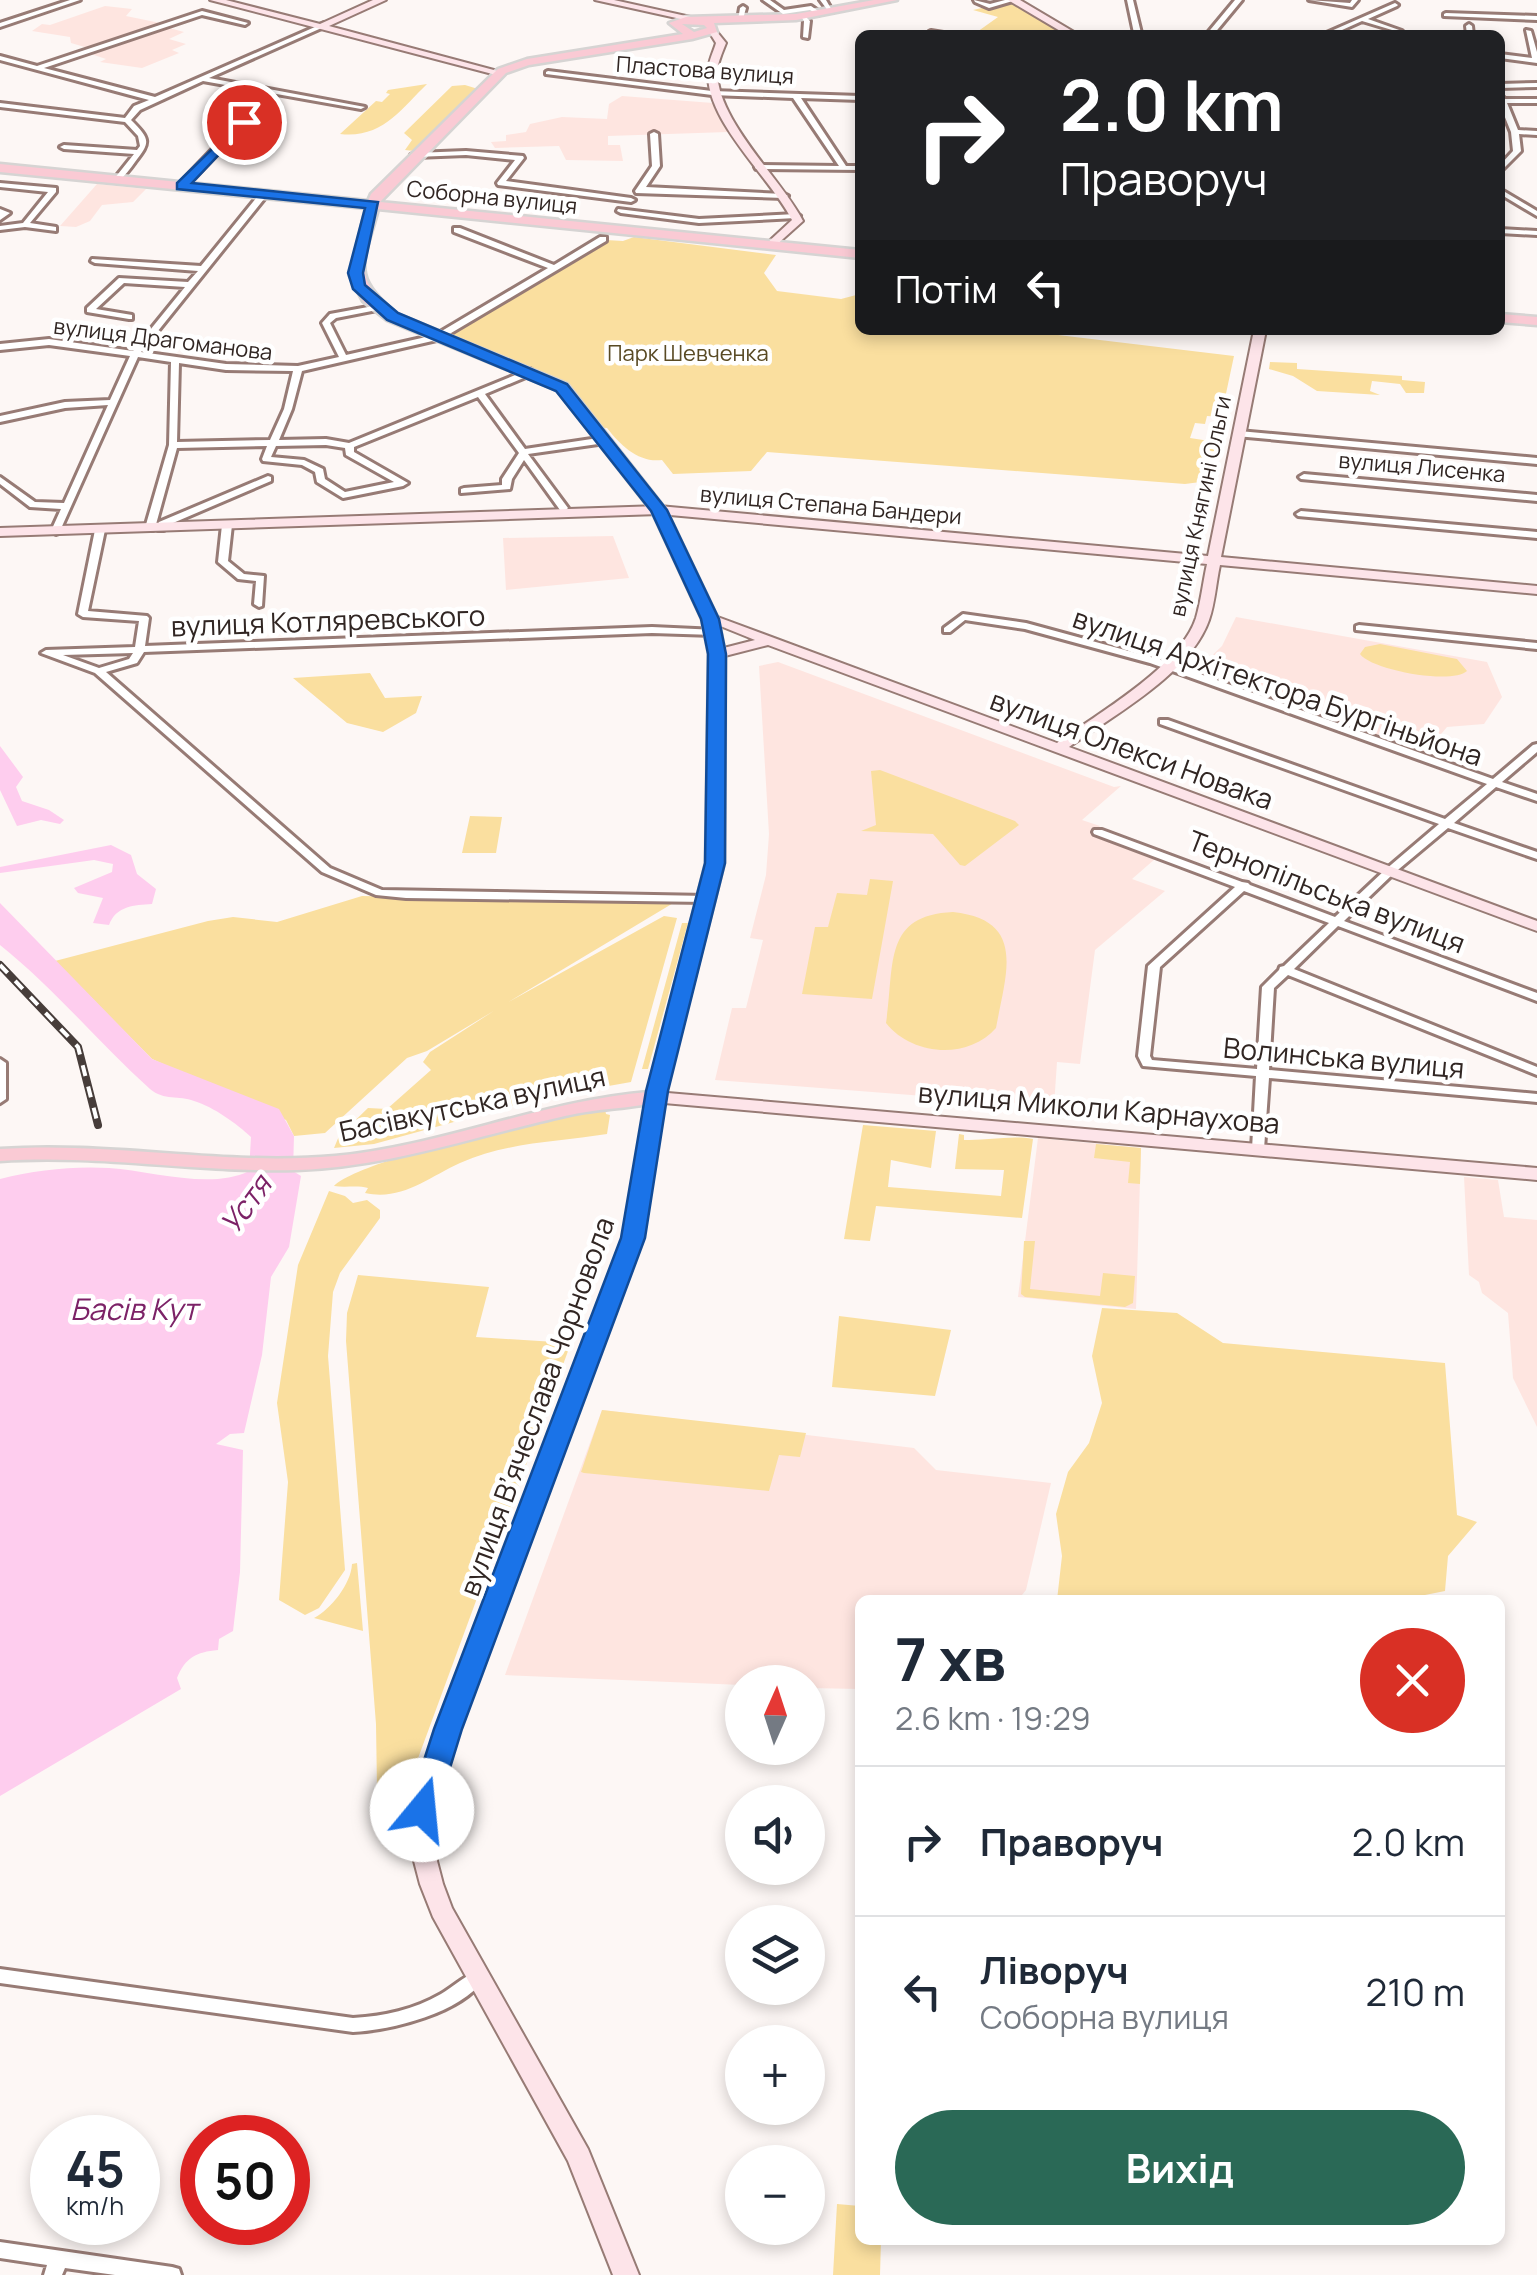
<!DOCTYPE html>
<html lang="uk">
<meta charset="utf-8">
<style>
:root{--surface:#fff;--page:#f2f2f3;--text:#1f2937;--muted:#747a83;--line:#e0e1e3;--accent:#2a6956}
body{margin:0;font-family:Manrope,sans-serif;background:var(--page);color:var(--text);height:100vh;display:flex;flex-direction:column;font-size:38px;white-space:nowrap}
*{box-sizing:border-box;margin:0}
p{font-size:32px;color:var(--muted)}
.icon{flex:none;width:55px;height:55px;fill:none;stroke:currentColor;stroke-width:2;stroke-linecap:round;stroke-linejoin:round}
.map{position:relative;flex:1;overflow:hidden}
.sheet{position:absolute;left:855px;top:1595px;width:650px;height:650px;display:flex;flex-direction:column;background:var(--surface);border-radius:15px;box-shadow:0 5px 15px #0003}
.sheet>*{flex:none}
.top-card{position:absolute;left:855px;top:30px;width:650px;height:305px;border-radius:15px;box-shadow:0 5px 15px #0003;background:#202124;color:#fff;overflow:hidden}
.needle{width:65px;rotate:3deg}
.fabs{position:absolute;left:725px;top:1665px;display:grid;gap:20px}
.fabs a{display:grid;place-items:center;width:100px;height:100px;border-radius:50%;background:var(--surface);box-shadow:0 5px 15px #0003;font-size:50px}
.speed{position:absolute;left:30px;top:2115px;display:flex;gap:20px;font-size:50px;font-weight:700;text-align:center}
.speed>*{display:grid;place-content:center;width:130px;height:130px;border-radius:50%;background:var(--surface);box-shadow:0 5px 15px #0003;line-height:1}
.speed small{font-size:25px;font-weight:400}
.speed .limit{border:15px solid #d22;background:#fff;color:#111}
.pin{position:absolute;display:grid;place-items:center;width:85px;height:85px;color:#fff;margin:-42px;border:5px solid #fff;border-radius:50%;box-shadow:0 2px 10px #0007}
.me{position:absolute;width:110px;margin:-55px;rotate:17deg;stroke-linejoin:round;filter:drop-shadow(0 0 8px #0008)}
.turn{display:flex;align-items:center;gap:35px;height:210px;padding:0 40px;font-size:45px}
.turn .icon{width:130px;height:130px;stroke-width:2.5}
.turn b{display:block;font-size:70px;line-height:85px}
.then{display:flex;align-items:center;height:95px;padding:0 40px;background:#0003;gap:20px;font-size:38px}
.round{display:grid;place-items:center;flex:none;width:105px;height:105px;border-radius:52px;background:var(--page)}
.headline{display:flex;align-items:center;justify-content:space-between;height:170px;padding:0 40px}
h1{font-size:60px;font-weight:700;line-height:75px}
.primary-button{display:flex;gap:20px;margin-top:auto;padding:20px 40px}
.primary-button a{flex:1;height:115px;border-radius:60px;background:var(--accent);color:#fff;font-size:40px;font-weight:700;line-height:115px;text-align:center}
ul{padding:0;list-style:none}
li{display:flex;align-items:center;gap:30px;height:150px;padding:0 40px;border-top:2px solid var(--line)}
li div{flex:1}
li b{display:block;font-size:38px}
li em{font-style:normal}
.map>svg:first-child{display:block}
.built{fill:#fee5e0}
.green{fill:#fadf9f}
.water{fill:#fecdee}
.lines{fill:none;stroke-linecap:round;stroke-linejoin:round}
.street-casing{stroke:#977b75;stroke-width:6}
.secondary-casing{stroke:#977b75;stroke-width:4}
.primary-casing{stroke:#d6d4d3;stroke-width:5}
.street{fill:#fff;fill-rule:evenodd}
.secondary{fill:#fde4e9;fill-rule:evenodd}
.primary{fill:#facad4;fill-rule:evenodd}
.rail-casing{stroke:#473d3a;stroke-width:8}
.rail{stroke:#fff;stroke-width:4;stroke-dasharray:11;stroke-linecap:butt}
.route{fill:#1a73e8;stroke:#114b97;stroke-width:2.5}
.labels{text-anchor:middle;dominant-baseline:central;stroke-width:9;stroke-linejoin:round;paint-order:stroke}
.far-street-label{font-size:22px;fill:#312623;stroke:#fff}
.far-park-label{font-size:22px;fill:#594a24;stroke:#fff}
.street-label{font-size:28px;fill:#312623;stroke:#fff}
.water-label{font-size:30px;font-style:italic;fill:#7c2267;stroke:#fff}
</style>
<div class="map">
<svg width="1537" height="2275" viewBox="0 0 1537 2275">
<rect width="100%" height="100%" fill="#fdf7f5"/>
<path class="built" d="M105 6 132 9 126 16 160 23 88 48 71 43 70 37 32 31 42 24 50 25Z
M162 26 184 32 169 39 186 44 172 50 179 53 142 68 100 62 106 59 85 52Z
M622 96 713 103 728 132 608 136V145H620L623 161 566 160 559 146 495 148 491 142 506 141V135L526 132 530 124 562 117 607 119 609 104Z
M97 184 146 189 133 202 102 205 90 221 76 227 60 226Z
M613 536 629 578 506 590 503 538Z
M1236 617 1487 662 1502 697 1484 724 1447 727 1426 752 1198 669 1222 646Z
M778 662 1114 787 1121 786 1082 820 1100 826 1092 834 1155 859 1132 879 1165 891 1095 950 1080 1064 1057 1062 1054 1106 715 1080 732 1008H746L763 940 750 938 766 875 769 834 759 666Z
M1038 1138 1141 1148 1136 1309 1018 1297Z
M1464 1177 1498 1180 1504 1217 1537 1220V1427L1513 1378 1508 1313 1482 1293 1479 1282 1469 1275Z
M602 1410 914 1448 936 1470 1051 1483 1026 1590 1018 1600H860V1689L808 1688V1682L742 1685 505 1675Z"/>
<path class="green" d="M1008 2 1066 35 965 33 977 32 998 17 973 10Z
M427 84C401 109 382 139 340 134L376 101 382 102 390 94 386 93 388 90Z
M465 85 478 89 414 151 405 150 412 140 404 133 452 86Z
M634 237 776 255 764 273 777 291 841 299 860 294V330H1058V335L1234 356 1221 417 1207 416 1205 424 1195 423 1190 438 1216 442 1208 481 1185 484 767 452 751 471 673 474 662 460C639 463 621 446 607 428L595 427 565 389 454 343 453 328 606 240 623 241Z
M1270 362 1297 363V369L1402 376V380L1425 382 1424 393H1406L1400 384 1372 381 1370 391 1380 395 1317 391 1293 376 1269 369Z
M1380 644 1457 659 1467 671C1452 685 1371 670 1360 654L1365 647Z
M370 673 385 698 422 696 416 713 383 732 347 723 293 678Z
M880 770 1015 821 1019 825 965 866 960 865 933 834 861 831 876 825 871 771Z
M470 816 502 817 496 853H462Z
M870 879 893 881 872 999 802 994 815 927H828L837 893 867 895Z
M362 896 675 902 427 1051 407 1058 325 1133 294 1136 286 1120 152 1059 55 961 208 921 233 917 277 922Z
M953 912C1027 920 1006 973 996 1028 968 1060 912 1056 886 1023 895 966 882 915 953 912Z
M664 916 677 918 631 1082 541 1098 374 1144 334 1148 339 1136 368 1108 387 1109 431 1070 423 1062 430 1052 503 1005Z
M682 923H688L648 1069H642Z
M605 1109 606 1114 610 1115 607 1134C557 1142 507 1142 460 1163 427 1178 402 1201 365 1193L368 1188C357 1185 346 1188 334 1186 362 1158 559 1115 605 1109Z
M863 1125 936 1131 931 1168 891 1160 888 1187 1001 1196 1004 1170 955 1169 959 1134 964 1135V1140C988 1141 1009 1135 1033 1139L1022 1218 876 1206 870 1241 844 1239Z
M1096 1144 1141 1148 1140 1184 1128 1183 1130 1162 1094 1158Z
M329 1191 345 1196 353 1203 367 1200 380 1210V1218L340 1273 333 1292 328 1356 345 1570 319 1608 305 1615 279 1600 288 1482 277 1403 298 1265Z
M1024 1241H1035L1030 1289 1100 1296 1103 1273 1135 1276 1133 1303 1125 1307 1025 1297 1021 1294Z
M358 1275 489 1287 476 1337 571 1343 406 1791 396 1800 379 1792 377 1788 376 1724 346 1341 347 1313Z
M1102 1308 1177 1313 1223 1343 1445 1363 1457 1515 1477 1522 1448 1556 1445 1591 1400 1600H1057L1062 1556 1056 1514 1068 1472 1089 1443 1102 1403 1092 1356Z
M839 1316 951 1330 935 1396 832 1387Z
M602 1410 806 1433 800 1457 779 1455 769 1491 584 1473 581 1472Z
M357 1563 363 1631 314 1618C331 1609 351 1584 352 1564Z
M837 2204 860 2206V2240H881L880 2275H833Z"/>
<path class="water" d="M0 746 23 777 16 787 22 801 49 810 64 820 60 824 41 820 17 826 0 790Z
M111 845 131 855 137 874 156 889 152 904C134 905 116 906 109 925L93 923 103 898 78 893 74 888 112 872 113 864 94 860 0 873V867Z
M0 903 152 1059 279 1109 294 1136 293 1171 301 1176 289 1247 271 1277 262 1355 244 1433 230 1434 216 1444 243 1450 240 1572 233 1631 219 1639 218 1650C196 1652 185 1658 177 1678L181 1689 0 1796V1179C36 1170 72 1166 109 1168 152 1171 211 1190 249 1171L251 1137C237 1124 214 1107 194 1101 179 1095 164 1101 150 1089 99 1043 54 988 0 945Z"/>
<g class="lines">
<g class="street-casing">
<path id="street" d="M70 0H80L0 27V23Z
M763 0H770L784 10 811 6 821 13 818 15 810 10 783 14Z
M820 0H826L833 12H829Z
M974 0 990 4 1005 0H1016L989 8 975 2Z
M1127 0H1133L1141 33 1148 35H1070L1073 33H1134Z
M1235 0H1242L1213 35H1206Z
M1309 0 1350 3 1352 0H1358L1352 7Z
M1395 3 1398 5 1397 6 1368 19 1402 31V33L1362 21 1331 35H1322Z
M743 6 746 8 743 19 738 20 740 8Z
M202 11 248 23 245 25 202 15 44 68 155 97 324 23 326 24V26L209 78 365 107 361 109 203 81 140 110 131 120C150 139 151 142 135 162 130 169 125 176 118 181L114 179 134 154 64 149 60 147 64 145 137 150 140 146 138 136 125 122 0 107V103L125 118 134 106 149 100 0 60V56L37 66Z
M1446 13 1537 16V20L1444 16V14Z
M800 15H804L810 21 808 38 803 37 804 21Z
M1469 24 1472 26 1473 35H1467L1466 26Z
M1526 30 1531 31 1537 52V63L1500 58V54L1532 58Z
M931 31 956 35 929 34V32Z
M548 71 712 91 860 96V100L801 98 846 166H860V170L756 169 755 167 759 165 839 166 793 98 712 95 546 74V72Z
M1537 83V87L1500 88V84Z
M1500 94 1505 99H1537V103H1507L1518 130 1537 131V135L1519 134 1521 151 1500 172V165L1513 151 1511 132 1500 105Z
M248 112 255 114 185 188H179V184Z
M654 132 658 134 660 166 646 187 784 194 788 196 784 198 636 193 635 191 652 166 650 134Z
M466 151 523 156 524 158 506 181 631 198 635 200 631 202 498 185 497 183 515 160 466 155 415 157 411 155 415 153Z
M0 183 56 188V192L30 223 56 227V231L25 227 0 230V226L23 223 48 192 0 187Z
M1500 189 1537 211V216L1500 194Z
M261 192 268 194 141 352 226 364 298 366 339 357 322 323 330 314 379 305 383 307 382 309 336 318 330 323 346 355 435 335 548 268 454 232V228H460L554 265 600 237H606V241L441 339 302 371 292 409 279 440 326 439 349 443 530 369 534 372 533 374 485 394 525 449 605 437 609 440 605 443 528 454 568 508 566 510H560L524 460 512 479 510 489 461 493V489L464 488 502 485V479L519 453 478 397 354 447V452L408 483 403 486 343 498 317 482 315 472 302 465 263 461 262 459 267 446 177 448 155 528 153 530H147L145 528 169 445 171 362 138 357 59 533 56 534 51 531 61 509 30 507 0 484V477L35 502 64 503 108 405 65 408 0 422V416L65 402 110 400 130 356 49 345 0 350V344L49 339 133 351 185 287 124 283 96 309 132 315V319H129L87 312V308L119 278 188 282 198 271 95 263 91 261 92 259 201 266ZM179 363 226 370 293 371 284 409 270 440 177 442ZM326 445 345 448 346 455 394 482 345 492 325 479 323 469 304 460 271 457 276 446Z
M0 209 10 213 0 220Z
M618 209 699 219 796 214 800 216 796 218 699 223 621 213 617 211Z
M1500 229 1537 231V235L1500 233Z
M1239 431 1537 458V464L1236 436 1235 434Z
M1304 474 1537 495V501L1301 479 1299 477Z
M268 476 271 477V481L166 526 164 530H158L156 528 159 522Z
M1301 511 1537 532V538L1298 516 1296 514Z
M227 522 232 525 228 561 244 574 264 576 262 606 259 607 254 604 256 581 238 579 218 562 222 525Z
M100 527 105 530 88 611 147 616 149 618 145 646 652 627 717 630 719 632 714 635 652 633 144 652 137 663 106 672 330 868 382 890 707 896 713 899 707 902 406 898 376 895 322 872 95 673 41 653 46 650 135 647 139 621 83 617 78 614 95 530ZM133 653 129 659 99 668 63 655Z
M963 614 1026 623 1158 659 1493 779 1533 745 1537 744V752L1502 782 1537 794V801L1496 787 1454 823 1537 852V859L1448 828 1393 874 1344 921 1537 993V1001L1338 926 1294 969 1537 1067V1075L1288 975 1274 988 1269 1070 1537 1094V1102L1269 1078 1264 1149 1258 1153 1252 1149 1256 1076 1143 1066 1138 1056 1148 966 1235 887 1094 834 1093 832 1094 830H1102L1242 882 1248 883 1250 885 1335 917 1385 870 1439 824 1160 724V720H1168L1445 819 1487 784 1150 663 1025 629 965 620 950 632H944V628ZM1244 891 1329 923 1284 966 1280 967 1279 970 1262 987 1257 1069 1152 1060 1150 1056 1160 967Z
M1359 625 1537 643V649L1356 630V626Z
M0 1059 6 1063V1099L0 1103Z
M0 1969 353 2018C385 2016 413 2010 441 1994 453 1987 463 1977 476 1972L482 1974 484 1979C461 2013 392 2030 353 2032L0 1983Z
M0 2242 172 2267 179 2269 181 2275H115L65 2268 62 2275H44L47 2265 0 2258Z"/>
</g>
<g class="secondary-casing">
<path id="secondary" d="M210 0H226L320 24 373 0H386L329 26 505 73 500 76Z
M595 0H614L704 20 699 23Z
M1008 0H1020L1079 35H1067Z
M713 27 726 43C723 50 720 58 718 65 710 114 781 178 803 221L774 247 765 245 792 220C770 176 699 116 709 65 710 58 714 50 716 43L708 30Z
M1254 330H1266L1221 557 1537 586V594L1220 565C1216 583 1215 603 1209 620 1190 674 1114 715 1069 747L1537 921V931L768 645 717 658 712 657V651L755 640 703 619 705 616H715L1057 743C1097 714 1180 667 1196 618 1201 601 1203 582 1207 564L659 514 0 536V528L659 506 1208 556Z
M656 1092 1537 1168V1180L664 1103 642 1238 459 1729 444 1777 435 1819 437 1861 443 1884 452 1908 588 2149 639 2275H613L568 2161 433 1917 420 1884 414 1861 413 1819 421 1777 437 1729 624 1238 647 1097Z"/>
</g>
<g class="primary-casing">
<path id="primary" d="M874 0H897L796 20 714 23 717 32 692 39 529 65 506 73 380 202 860 250V258L378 209C364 262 349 276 397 314L567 384 666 510 718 619 725 654 724 863 663 1101C631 1109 597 1108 565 1116 476 1136 389 1167 297 1170 197 1173 100 1154 0 1161V1149C112 1141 223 1166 335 1156 441 1146 541 1101 648 1092L706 863 709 654 702 619 652 511 557 390 387 320 363 301 350 276 366 208 0 172V164L368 201 371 194 498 69 527 59 683 34 669 23 686 17 796 14ZM682 24 704 25 707 28 694 32Z
M1500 314 1537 317V325L1500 322Z"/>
</g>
<use href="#street" class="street"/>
<use href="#secondary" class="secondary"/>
<use href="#primary" class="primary"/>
<g class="rail-casing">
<path id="rail" d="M0 965 78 1047 98 1125"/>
</g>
<use href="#rail" class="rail"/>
</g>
<path class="route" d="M244 118 248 119V124L192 183 378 202 363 273 365 285 398 313 567 384 667 510 719 619 726 654 725 863 668 1091 645 1238 462 1729 437 1810 433 1818 422 1822 412 1818 408 1810 434 1729 621 1238 646 1091 705 863 708 654 701 619 651 511 556 391 387 320 353 289 348 273 365 208 177 189V183Z"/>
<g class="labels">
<g class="far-street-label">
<text transform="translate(705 70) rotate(4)">Пластова вулиця</text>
<text transform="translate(492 197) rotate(6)">Соборна вулиця</text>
<text transform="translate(163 339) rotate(7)">вулиця Драгоманова</text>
<text transform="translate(1422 467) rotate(5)">вулиця Лисенка</text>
<text transform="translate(831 505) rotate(5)">вулиця Степана Бандери</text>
<text transform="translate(1200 506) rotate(-78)">вулиця Княгині Ольги</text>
</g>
<g class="far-park-label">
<text x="688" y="353">Парк Шевченка</text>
</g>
<g class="street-label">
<text transform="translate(328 620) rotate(-2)">вулиця Котляревського</text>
<text transform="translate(1278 686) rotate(19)">вулиця Архітектора Бургіньйона</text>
<text transform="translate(1132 749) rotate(20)">вулиця Олекси Новака</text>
<text transform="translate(1327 891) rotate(21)">Тернопільська вулиця</text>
<text transform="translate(1344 1057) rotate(5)">Волинська вулиця</text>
<text transform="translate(472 1103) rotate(-12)">Басівкутська вулиця</text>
<text transform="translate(1099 1107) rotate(5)">вулиця Миколи Карнаухова</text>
<text transform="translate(536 1406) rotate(-70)">вулиця Вʼячеслава Чорновола</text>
</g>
<g class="water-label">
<text transform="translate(245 1204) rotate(-54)">Устя</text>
<text x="134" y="1308">Басів Кут</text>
</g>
</g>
</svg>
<div class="fabs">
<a><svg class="needle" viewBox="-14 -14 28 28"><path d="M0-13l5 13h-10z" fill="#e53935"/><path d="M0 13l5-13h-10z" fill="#747a83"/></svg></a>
<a><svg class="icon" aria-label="sound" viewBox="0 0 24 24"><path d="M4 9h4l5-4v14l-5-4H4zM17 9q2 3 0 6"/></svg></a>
<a><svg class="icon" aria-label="layers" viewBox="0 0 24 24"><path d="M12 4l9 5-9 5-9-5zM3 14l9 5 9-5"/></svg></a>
<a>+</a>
<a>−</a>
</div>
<div class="speed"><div>45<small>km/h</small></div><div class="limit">50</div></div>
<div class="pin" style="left:244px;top:122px;background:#d93025"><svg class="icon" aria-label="arrive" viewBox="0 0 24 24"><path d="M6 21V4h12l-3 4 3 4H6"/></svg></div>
<svg class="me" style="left:422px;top:1810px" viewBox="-20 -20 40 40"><circle r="19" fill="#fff"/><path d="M0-13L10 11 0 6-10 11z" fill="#1a73e8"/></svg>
<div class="top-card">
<div class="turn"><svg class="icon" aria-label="right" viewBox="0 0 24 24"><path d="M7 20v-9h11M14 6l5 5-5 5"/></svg><div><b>2.0 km</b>Праворуч</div></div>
<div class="then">Потім<svg class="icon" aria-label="left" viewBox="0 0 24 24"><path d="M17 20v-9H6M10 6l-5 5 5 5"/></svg></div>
</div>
<section class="sheet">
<div class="headline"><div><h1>7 хв</h1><p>2.6 km · 19:29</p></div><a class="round" style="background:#d93025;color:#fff"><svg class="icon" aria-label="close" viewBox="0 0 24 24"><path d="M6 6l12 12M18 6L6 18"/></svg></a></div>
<ul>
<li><svg class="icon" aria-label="right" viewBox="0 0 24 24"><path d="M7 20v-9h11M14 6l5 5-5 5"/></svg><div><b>Праворуч</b></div><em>2.0 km</em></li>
<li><svg class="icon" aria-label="left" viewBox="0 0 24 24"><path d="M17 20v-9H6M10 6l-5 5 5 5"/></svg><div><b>Ліворуч</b><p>Соборна вулиця</p></div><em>210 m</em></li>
</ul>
<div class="primary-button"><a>Вихід</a></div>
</section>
</div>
